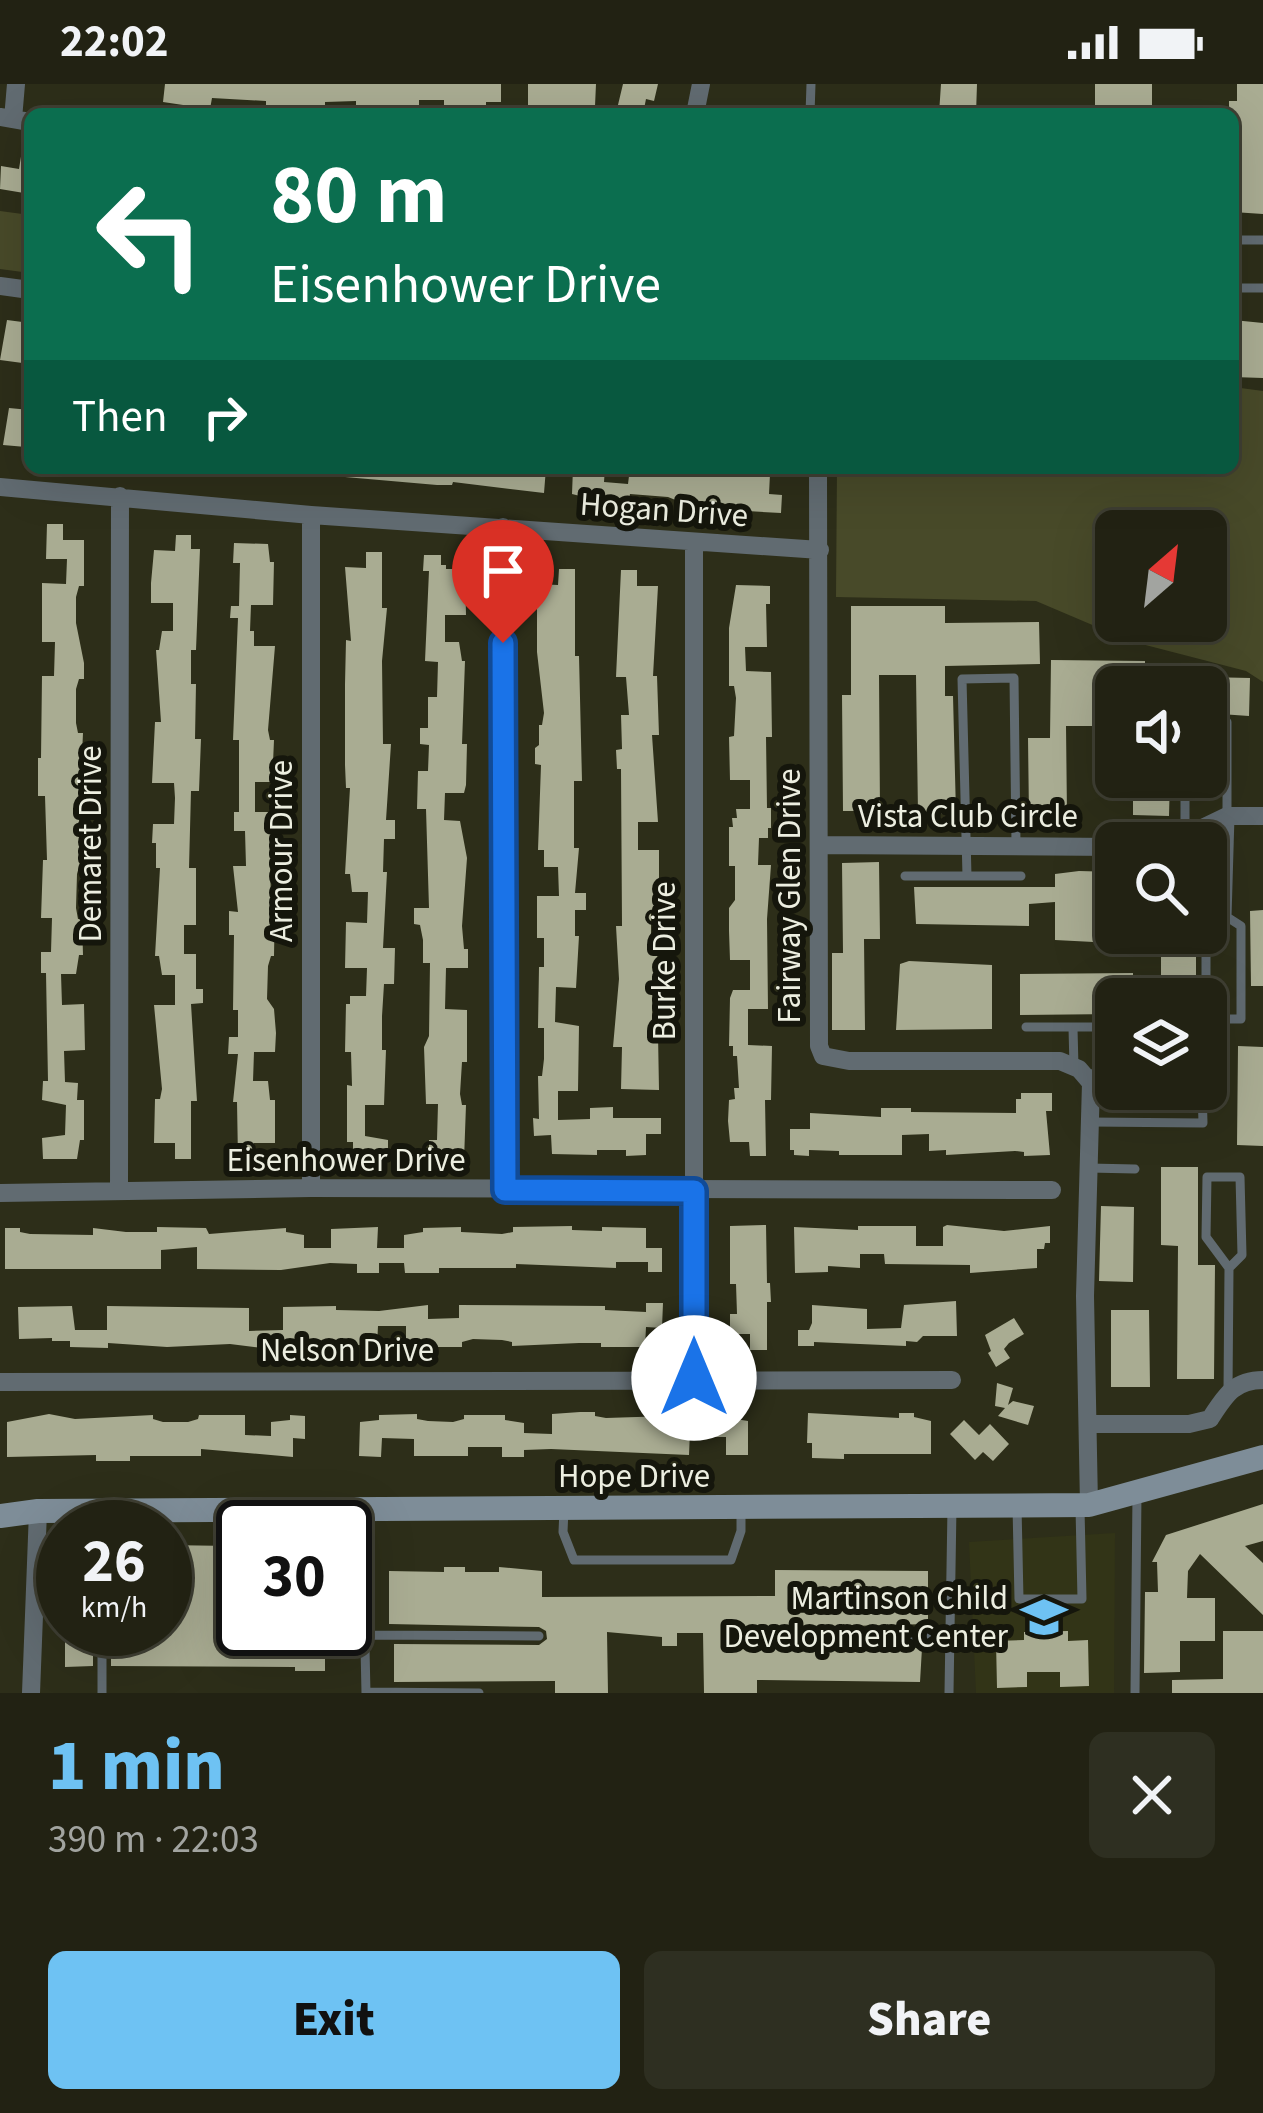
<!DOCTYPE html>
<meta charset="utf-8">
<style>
:root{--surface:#222213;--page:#2e2f21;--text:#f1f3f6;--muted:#a2a4a0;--line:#3f3f33;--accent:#6ec2f3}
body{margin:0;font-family:"Source Sans 3",sans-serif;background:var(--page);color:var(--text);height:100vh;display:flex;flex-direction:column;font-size:45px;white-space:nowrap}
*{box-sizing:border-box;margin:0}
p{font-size:39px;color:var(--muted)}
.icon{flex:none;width:66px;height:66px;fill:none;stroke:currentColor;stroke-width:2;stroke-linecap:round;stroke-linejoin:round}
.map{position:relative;height:1609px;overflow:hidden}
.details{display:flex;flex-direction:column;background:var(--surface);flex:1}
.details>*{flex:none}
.hud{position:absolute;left:24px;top:24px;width:1215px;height:366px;border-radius:18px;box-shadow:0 12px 48px #0002,0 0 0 3px var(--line);background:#0b6e4f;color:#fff;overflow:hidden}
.needle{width:78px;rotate:28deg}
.buttons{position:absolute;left:1095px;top:426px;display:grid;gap:24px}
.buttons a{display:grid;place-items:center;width:132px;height:132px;border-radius:18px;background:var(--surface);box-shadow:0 12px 48px #0002,0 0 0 3px var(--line);font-size:60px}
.speed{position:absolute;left:36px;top:1416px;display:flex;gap:24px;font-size:60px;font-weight:700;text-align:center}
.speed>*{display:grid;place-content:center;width:156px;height:156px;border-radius:50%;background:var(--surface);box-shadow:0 12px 48px #0002,0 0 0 3px var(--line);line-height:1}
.speed small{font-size:30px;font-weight:400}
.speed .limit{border:6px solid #111;border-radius:18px;background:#fff;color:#111}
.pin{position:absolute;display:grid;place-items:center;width:102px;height:102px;color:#fff;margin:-123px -51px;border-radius:50% 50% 50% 0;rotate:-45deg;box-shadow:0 0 12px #0007}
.pin .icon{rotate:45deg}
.me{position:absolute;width:132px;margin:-66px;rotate:0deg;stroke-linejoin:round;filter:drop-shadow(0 0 9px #0008)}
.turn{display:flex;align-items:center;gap:42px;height:252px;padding:0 48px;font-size:54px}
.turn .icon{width:156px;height:156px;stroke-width:2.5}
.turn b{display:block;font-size:84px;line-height:102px}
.then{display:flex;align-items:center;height:114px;padding:0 48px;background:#0003;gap:24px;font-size:45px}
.round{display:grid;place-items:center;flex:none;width:126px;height:126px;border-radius:18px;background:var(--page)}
.headline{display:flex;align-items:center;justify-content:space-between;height:204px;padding:0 48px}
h1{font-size:72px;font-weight:800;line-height:90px;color:var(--accent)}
.action{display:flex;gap:24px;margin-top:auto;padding:24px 48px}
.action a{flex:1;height:138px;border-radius:18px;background:var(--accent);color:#111;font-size:48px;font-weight:800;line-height:138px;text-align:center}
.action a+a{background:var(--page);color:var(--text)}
.status{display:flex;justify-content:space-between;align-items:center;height:84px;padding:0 60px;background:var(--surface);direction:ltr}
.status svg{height:33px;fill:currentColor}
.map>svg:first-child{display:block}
.built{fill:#323417}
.green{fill:#484a29;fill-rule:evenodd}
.building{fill:#a9ac92}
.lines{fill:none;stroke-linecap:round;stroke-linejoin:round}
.lane{stroke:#616b71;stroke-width:9}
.street{stroke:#616b71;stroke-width:18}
.secondary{stroke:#7e8d98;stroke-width:24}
.route-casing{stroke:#114b97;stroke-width:30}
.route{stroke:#1a73e8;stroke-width:21}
.labels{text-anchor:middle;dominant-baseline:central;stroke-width:12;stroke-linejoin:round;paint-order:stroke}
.street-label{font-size:33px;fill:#eceee0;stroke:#15160c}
.poi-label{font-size:33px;fill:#eceee0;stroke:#15160c;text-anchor:end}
</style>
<div class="status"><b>22:02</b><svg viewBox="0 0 49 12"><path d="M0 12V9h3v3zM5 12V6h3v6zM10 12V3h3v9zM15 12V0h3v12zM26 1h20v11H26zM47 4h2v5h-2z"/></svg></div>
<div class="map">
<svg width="1263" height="1609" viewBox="0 0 1263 1609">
<rect width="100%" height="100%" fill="#2d2e19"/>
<path class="built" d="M1115 1449 1114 1609H976L969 1458Z"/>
<path class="green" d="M0 127 30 131V189L0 185Z
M1233 303 1263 307V598L1246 587 1130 557 1036 517 836 513 837 384H1233ZM1206 447V537H1116V447Z"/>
<path class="building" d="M165 0H501V18H486V29H444V16H419V24L399 23V30L356 27V17L325 18V29H266V17L212 14 210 25 163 18Z
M528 0H596L595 22H576V30L528 29Z
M623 0H658L654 17 646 15 643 30 617 25Z
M941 0H977L976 30H939Z
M1095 0H1152V30H1095Z
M1237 0H1263V130L1233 128 1237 33 1229 30V17H1237Z
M23 60H30V110L0 105 1 82 19 85Z
M7 236 30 239V280L0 276Z
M1233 236 1263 239V294L1233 293Z
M9 324 30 326 26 363 3 361Z
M345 384H546L544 409 453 398 452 401H437L345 393Z
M573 384H605L604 398 628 400 630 384H738L737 388 770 390 769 410 782 411 781 429 747 427V422L717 419V424L678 421V417L668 413 630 410 629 416 580 412 572 410Z
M47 440H63V456H84V502H79L76 513V539L84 579V595H79L76 605V639L78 649H83L79 737H84L85 779H80L77 790 76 824 78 835H82L83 871H79L76 890H61L62 921 84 920 85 966 64 967 65 998 78 999 77 1016H84V1056H80L77 1075H43L42 1054 65 1051 66 1021 42 1016 43 997H48L46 889H41V868H51L52 834H41L43 776H47L45 712H38V674H41L42 592H54L55 558H42V499L66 500 67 475H46Z
M176 451H191V465H200L196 566H191V600H196L195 655H201L199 707H191L189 784H196V841H184V870H196V905H203V919L191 920 197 1017H191V1075H175V1059H154L155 1015H160L162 1005 154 921H175V891H162L159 872H155L160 784H156V759H152L153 740H174L175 714 174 699H152L155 638H161L156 566H159L162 547H173V519H151V499L154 466 175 467Z
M234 459 268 460 270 478H274L273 521H251L250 547H254V562H275L268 646 270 656H274L273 679H277V698H255V728H268L271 747H274L273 782H270L271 814H275L274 872H271L268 882 267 915 274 925 276 949 275 968H254L253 997H268L270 1016H275V1059H254V1075H238L237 1018H233L238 970H228L229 953H238V926H233L234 851H229V827L238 828 233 782H246L245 747H234V728H239V656H233L238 534H230L231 522H239L240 479H233Z
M366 468H382V524H387L382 577 383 660H391L386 736H395V755H384L383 788H387L383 864H395L394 900H384L382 932V966H386L384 1021H365V1052L388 1056V1075H353V1058H347V1001L352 1002 351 968H345L346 920H350V912H366L367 884H345L346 838 367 839 368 808H352L350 790H345L350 704H346L345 681V600L346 556 351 557 345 483 366 484Z
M424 471H441V481H446V485H465L466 531H445V558H459L462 577H465L462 660H467L466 701 464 709H445L444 736 460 737 467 774 462 842 464 865H468V884H446L445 925 467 926V978H462L460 1010 462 1021H466L464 1076H429V1056H437L438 1020H426L424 963 429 952 430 879H423V856L420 841 414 840V824H429L426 725H417L418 687H428L429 661 420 660V644H428V613H437L438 578 425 577 429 487H423Z
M559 485H575V572H579L582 697H574V764H579L575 809H586V826H575V852H579L576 904 556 903 555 938 579 942 578 1007H558V1036L590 1035V1024L613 1023V1034H661V1050H646V1071L626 1072V1066H597V1071L552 1070 551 1051 534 1052 533 1034 539 1035 538 992H542L544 975V944H538L539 883H544V854H537V812H559L558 783H544V766H538L541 681 535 680V664L539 661V641H542L544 629 537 568V500L558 501Z
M621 486H637V502H658L653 592H657L659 651H652L658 738H638V766H659V827H651V850L657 861 658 898H653L652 939 654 950H658L659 1006 621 1005 622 963H613L619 895 616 842H622L621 685H617L616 666 622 665 621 631H629L626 593H616Z
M736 501 770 502V520H766L767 563H745L746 587 771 588 772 653H766L767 724H771V744H768V754H759L758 781H771L767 835 768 925H748V961L772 962 771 1016H765L766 1072H750L749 1058H730L728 1037 729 1016 735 1015 734 1004H739L737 972H733V962H729L730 914 733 906H750V876H730L729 847V824L735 816V782H729V743H733L732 734H737L736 725H750V696H730L729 653 734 652 736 614 734 602H729V544Z
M851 522H945V539L1039 538 1040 580 945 582V612H953L956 729 918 730 916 591H879L880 727H843L842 611H851Z
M1051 576 1145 577V603H1116V642H1066L1067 731 1029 732 1028 654H1050Z
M1206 593 1250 594 1249 632 1206 629Z
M1133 693H1170L1169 732 1133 731Z
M879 778 880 855H864L865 946H832V869H843L842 779Z
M1079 787 1116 788 1113 859 1055 856V818L1029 820V842L916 840 914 803H1055V790Z
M1263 826V902H1251L1250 827Z
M1161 863 1196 867V915H1161Z
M909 877 992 881V945L896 946 900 880Z
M1133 889V915H1116V930L1020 931V890Z
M1238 962 1263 963V1062L1237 1061Z
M1021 1009H1052V1027H1046L1050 1071 1024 1072V1068L1015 1067 946 1071V1066L929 1067V1050L902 1051V1071H839V1067L809 1066V1072L794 1071V1066H790V1045H810V1029L881 1033V1024H911V1028L1016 1029V1015H1021Z
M1161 1083H1198V1181H1215L1214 1295H1177L1178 1162 1161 1161Z
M1101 1122 1134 1123 1133 1198 1099 1197Z
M766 1141 767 1199H770L771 1218H767V1266H750V1250H730V1230H737L736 1200H730V1142Z
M947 1141 1004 1147 1050 1142V1159H1045L1044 1165H1037V1184L970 1189V1181L885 1180 884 1170H860V1184L828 1182V1188L795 1189 794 1143 858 1146V1142H916V1162H943V1143Z
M572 1142V1146L602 1147V1143L646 1144V1164H662V1188H648V1178H616V1184L516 1180V1184H439V1189H405L404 1179H379V1189H357V1180L330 1179 281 1186 197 1185V1163L161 1166V1185H5V1144H20V1148L30 1150 93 1151V1144L126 1148H157V1143L206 1144 209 1150 286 1144V1148L304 1151V1164H331V1145L378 1143 377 1164H404V1151L423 1148V1144L461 1143V1148L502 1150 513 1148V1143Z
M956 1217 957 1252H923L917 1258 906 1257V1262L814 1258V1262H798V1246H809L812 1239V1221L867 1225V1245L901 1244 904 1221Z
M646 1219H663L662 1244 646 1243 645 1263H601V1259H579L512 1262V1258L502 1256 473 1255 462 1258V1263H424V1258L406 1255V1242H378L377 1262 304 1258 263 1264 230 1260 167 1263 108 1259V1264L70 1263V1257H52V1254L19 1255 18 1223 72 1222 75 1246H107V1222L249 1224V1247L283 1246V1223L336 1222V1226L379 1227 428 1221V1235L459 1234V1221L605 1222V1226L646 1228Z
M1111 1226H1149L1150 1303H1111Z
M1014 1234 1024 1250 1009 1259 1004 1265 1010 1274 996 1283 988 1269 991 1267 985 1251Z
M997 1299 1013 1304 1008 1321 1013 1317 1034 1322 1028 1341 998 1332 1005 1324 995 1322Z
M580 1328H595V1332L606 1334 730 1330 729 1334 748 1337V1371H726V1353H714V1347H690L689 1371 551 1365 524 1366V1373H502V1363H468V1372H414V1355L382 1354 381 1373 359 1372 360 1338 379 1336V1331L417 1330V1335L428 1337 453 1338 464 1335V1331H505V1336L524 1339V1349L552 1350V1330Z
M808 1329 899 1334V1329H914V1333L931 1337V1370H844V1375L812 1374V1359H807Z
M49 1330 75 1335 153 1331V1335L163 1338H188L198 1335 199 1331H245V1351L271 1352V1338L290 1336V1331L305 1332V1355L293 1354V1373L201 1365V1372H130V1377H96V1371L7 1373V1338Z
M964 1336 979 1351 990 1340 1009 1360 993 1377 983 1368 975 1376 950 1350Z
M1263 1420V1457L1245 1462 1263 1479V1531L1200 1470 1188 1487 1187 1514H1215V1557H1180V1588L1144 1589 1145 1508H1158L1157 1478H1152L1166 1451Z
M165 1461 232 1462V1545H325V1587H295V1583L111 1582V1545H165Z
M444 1483H465V1488H499V1483L542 1487V1513L775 1512V1486L928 1487V1540L772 1544 763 1552 765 1558 772 1562 922 1564 920 1598 757 1596V1609H704L703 1549H677V1562H662V1553L607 1548 608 1609H555V1597L394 1598V1560L539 1561 547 1555 546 1547 539 1543 389 1540V1487L444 1488Z
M65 1545H93V1582L65 1583Z
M1068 1547V1557L1088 1556 1089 1602 1060 1603V1588H1027V1603L997 1604 996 1557 1024 1556V1548Z
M1223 1547H1263V1609H1172V1596L1223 1595Z"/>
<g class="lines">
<path class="lane" d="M810 30 811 0
M1233 156H1263
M1233 204H1263
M1206 638H1227V731
M1185 693V753
M905 792H1021
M967 792 962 595 1014 594 1016 760
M1188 849 1206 863V915
M1206 935H1241V842L1227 833 1230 732
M1026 943H1116
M1073 944 1074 983
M1085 990 1116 989
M1090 1038 1203 1039 1202 1005
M1089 1084 1135 1085
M1228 1307 1229 1184 1242 1171 1240 1093H1207L1206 1153 1229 1184
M1017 1422 1019 1515H1082L1080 1424
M564 1425 563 1448 574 1476H731L741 1447V1424
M362 1428 366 1609
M102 1545V1609
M365 1551 539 1552
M772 1553 950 1551
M366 1608 479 1609
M949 1609 952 1423
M1135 1609 1137 1410"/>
<path class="street" d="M695 30 701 0
M0 33 30 38
M13 35 16 0
M0 202 30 206
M818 384 819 962 823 972 849 977H1060L1079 985 1091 999 1085 1212 1089 1421
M0 403 311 431 820 466
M503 443 505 1106
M694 459V1294
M1171 759 1227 732H1263
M819 761 1116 763
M311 1104V431
M119 1107 120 412
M0 1109 311 1104 1052 1106
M0 1298 952 1296
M1088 1340H1189L1210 1335C1225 1312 1234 1296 1263 1296
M31 1609 38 1427"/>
<path class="secondary" d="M0 1432 38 1427 1089 1421 1263 1373"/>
</g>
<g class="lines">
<g class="route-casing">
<path id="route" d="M503 559 505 1106 694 1107V1294"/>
</g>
<use href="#route" class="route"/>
</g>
<defs>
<g id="school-bare" transform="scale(3.6)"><path d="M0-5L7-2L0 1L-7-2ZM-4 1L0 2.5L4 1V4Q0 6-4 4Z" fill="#6ec2f3" stroke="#15160c" stroke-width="2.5" paint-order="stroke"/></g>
</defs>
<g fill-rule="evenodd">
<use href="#school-bare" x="1044" y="1533"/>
</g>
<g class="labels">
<g class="street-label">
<text transform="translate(664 426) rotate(4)">Hogan Drive</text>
<text x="968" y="732">Vista Club Circle</text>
<text transform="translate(90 760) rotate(-90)">Demaret Drive</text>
<text transform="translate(281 767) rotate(-90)">Armour Drive</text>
<text transform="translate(789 812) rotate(-90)">Fairway Glen Drive</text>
<text transform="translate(664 877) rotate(-90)">Burke Drive</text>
<text x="346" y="1076">Eisenhower Drive</text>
<text x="347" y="1266">Nelson Drive</text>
<text x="634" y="1392">Hope Drive</text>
</g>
<g class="poi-label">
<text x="1008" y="1514">Martinson Child<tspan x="1008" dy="38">Development Center</tspan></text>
</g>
</g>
</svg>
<div class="buttons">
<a><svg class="needle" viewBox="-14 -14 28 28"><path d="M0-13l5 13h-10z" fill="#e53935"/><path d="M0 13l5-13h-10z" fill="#a2a4a0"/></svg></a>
<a><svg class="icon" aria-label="sound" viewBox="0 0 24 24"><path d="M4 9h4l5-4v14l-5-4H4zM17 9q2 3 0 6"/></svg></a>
<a><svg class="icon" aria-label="search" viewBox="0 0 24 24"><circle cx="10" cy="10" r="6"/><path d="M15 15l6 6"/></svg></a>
<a><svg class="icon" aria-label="layers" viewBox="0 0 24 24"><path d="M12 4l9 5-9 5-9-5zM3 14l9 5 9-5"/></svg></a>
</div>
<div class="speed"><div>26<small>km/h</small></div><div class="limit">30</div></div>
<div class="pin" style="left:503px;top:559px;background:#d93025"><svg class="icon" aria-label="arrive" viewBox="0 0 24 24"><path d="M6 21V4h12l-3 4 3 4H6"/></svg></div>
<svg class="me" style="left:694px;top:1294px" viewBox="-20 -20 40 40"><circle r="19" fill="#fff"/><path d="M0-13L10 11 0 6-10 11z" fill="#1a73e8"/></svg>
<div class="hud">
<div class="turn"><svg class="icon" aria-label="left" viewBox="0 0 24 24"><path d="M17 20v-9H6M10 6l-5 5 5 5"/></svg><div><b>80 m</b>Eisenhower Drive</div></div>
<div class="then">Then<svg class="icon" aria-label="right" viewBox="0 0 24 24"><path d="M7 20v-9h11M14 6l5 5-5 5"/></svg></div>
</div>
</div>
<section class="details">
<div class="headline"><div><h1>1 min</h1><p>390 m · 22:03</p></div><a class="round"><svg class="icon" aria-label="close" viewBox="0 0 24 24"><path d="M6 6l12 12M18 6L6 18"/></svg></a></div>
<div class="action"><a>Exit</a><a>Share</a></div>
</section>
